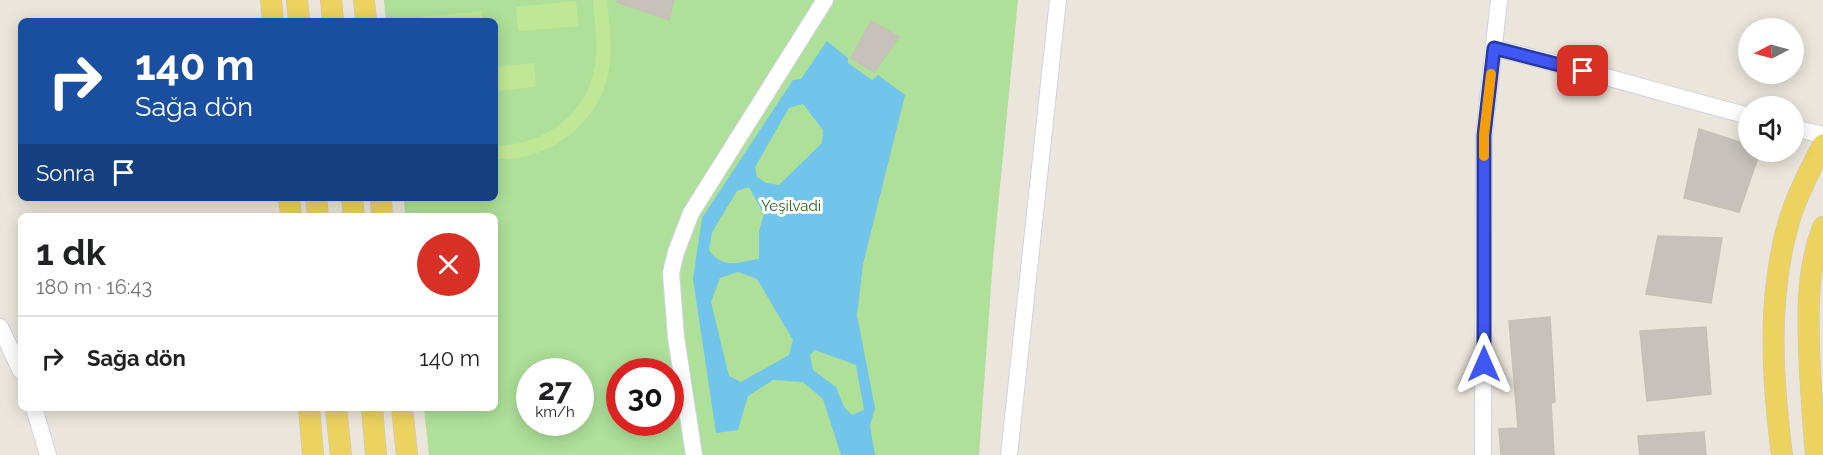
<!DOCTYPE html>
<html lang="tr">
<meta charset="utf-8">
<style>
:root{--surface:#fff;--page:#f2f2f2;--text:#202124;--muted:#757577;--line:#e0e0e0}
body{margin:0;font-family:Raleway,sans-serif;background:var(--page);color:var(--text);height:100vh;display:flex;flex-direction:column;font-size:22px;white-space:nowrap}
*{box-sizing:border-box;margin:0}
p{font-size:20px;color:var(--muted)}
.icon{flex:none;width:33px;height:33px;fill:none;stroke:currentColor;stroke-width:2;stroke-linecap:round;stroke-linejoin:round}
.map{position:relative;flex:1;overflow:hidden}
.sheet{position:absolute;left:18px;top:213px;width:480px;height:198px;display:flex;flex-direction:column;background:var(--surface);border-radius:9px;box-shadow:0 3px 15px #0003}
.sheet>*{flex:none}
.hud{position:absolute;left:18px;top:18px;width:480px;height:183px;border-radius:9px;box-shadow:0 3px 15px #0003;background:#1a4fa0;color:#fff;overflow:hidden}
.needle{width:39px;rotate:264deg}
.buttons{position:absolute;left:1738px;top:18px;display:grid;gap:12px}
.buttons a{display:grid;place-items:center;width:66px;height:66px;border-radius:50%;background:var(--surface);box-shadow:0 3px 15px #0003;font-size:30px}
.speed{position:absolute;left:516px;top:358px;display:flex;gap:12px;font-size:30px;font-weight:700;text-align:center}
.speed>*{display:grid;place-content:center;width:78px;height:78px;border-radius:50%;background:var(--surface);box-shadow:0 3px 15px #0003;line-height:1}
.speed small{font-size:15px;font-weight:400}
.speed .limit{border:9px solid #d22;background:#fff;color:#111}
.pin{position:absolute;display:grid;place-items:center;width:51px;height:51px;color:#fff;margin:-26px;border-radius:12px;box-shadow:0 3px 9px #0006}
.me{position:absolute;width:66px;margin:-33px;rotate:0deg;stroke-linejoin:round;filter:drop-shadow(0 0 4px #0008)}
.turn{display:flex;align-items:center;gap:21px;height:126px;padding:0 18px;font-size:27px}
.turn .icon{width:78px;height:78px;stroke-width:2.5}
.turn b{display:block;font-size:42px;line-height:51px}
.then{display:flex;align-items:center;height:57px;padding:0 18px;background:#0003;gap:12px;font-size:22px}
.round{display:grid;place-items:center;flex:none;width:63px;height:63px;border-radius:32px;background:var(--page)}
.head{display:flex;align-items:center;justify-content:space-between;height:102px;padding:0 18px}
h1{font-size:36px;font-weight:700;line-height:45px}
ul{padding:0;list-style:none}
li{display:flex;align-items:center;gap:18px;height:84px;padding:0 18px;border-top:2px solid var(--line)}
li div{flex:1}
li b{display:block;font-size:22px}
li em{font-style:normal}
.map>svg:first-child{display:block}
.green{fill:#aee099;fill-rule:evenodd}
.pitch{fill:#c0e795}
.water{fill:#71c4ea;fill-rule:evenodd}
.building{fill:#c6c2bb;stroke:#c6c1b5;stroke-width:1.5}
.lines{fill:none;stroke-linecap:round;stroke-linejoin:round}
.minor-casing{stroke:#d0d3e1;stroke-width:18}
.major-casing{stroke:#c7c7c7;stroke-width:22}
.minor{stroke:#fff;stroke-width:16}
.major{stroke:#ecd25f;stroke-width:21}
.route-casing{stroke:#29399f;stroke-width:15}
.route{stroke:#3f58f4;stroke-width:10}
.slow{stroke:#f59e0b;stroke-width:10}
.labels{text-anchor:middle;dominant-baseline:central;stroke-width:6;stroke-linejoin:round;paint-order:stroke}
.park-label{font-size:15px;fill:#27631c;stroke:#fff}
</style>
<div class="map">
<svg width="1823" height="455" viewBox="0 0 1823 455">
<rect width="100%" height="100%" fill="#ebe5db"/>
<path class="green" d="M384 0H1018L993 259 979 455H429L424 408H495V216H405L404 198H495V21H386ZM530 372H580V423H530ZM620 372H670V423H620Z"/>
<path class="pitch" d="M593 0H607C609 23 613 46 609 70 600 123 549 162 495 159V146C547 145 593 111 596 56 598 38 594 18 593 0Z
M576 1 579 26 518 31 516 7Z
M482 11V21H421V17Z
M534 63 536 87 495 91V67Z"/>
<path class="water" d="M827 41 848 58V63L872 80 878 75 905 95 863 264 857 315 875 408 870 426 875 455H841L823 399 803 382 773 380 748 396 738 430 716 433 693 279 702 218 793 80 801 79ZM803 104 823 130 822 143 779 185 766 183 757 177 755 167 789 108ZM749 187 764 214 759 231V259C738 262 723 270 709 250L712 232 737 191ZM738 272 757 279 793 340 789 355 741 382 729 376 711 302 720 278ZM815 350 856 365 864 410 852 415 844 407 836 387 813 370 810 355Z"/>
<path class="building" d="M618 0H674L669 20 617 2Z
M871 21 899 37 874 72 851 58Z
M1699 129 1749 145V152H1760L1739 212 1684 198Z
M1658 236 1722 238 1711 303 1646 294Z
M1550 317 1555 402 1551 403 1554 455H1501L1499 429 1518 428 1509 321Z
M1706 327 1711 394 1647 401 1640 331Z
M1704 432 1706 455H1640L1638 436Z"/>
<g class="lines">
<g class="minor-casing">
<path id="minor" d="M1494 48C1579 68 1664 94 1749 116
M1794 128 1823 135
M0 327 21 371
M34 408 48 455
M694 455 676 337 671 273 676 252 691 213 825 0
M1009 455 1058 0
M1483 455 1484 135 1499 0"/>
</g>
<g class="major-casing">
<path id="major" d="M271 0 273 21
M297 0 299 21
M331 0 333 21
M364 0 366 21
M289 198 291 216
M316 198 318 216
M352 198 354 216
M381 198 382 216
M309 408 313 455
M336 408 341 455
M372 408 376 455
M402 408 407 455
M1782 455C1772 377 1767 298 1789 221 1797 195 1810 170 1823 145
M1816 455C1813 427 1812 400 1810 372 1808 323 1805 274 1823 227"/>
</g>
<use href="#minor" class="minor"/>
<use href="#major" class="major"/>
</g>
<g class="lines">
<g class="route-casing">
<path id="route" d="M1484 364V135L1494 48 1583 71"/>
</g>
<use href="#route" class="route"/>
<path class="slow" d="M1484 156V135L1491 74"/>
</g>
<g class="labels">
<g class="park-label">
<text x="791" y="206">Yeşilvadi</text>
</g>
</g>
</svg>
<div class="buttons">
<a><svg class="needle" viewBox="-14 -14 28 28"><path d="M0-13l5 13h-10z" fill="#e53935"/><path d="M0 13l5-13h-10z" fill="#757577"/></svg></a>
<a><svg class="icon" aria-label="sound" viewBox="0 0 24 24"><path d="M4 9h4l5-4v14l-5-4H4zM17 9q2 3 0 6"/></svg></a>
</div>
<div class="speed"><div>27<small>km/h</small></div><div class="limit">30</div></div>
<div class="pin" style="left:1583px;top:71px;background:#d93025"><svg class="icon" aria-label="arrive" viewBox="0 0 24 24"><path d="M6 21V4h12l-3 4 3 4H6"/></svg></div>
<svg class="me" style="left:1484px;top:364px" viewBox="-20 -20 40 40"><path d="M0-17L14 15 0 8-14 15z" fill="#3f58f4" stroke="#fff" stroke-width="4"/></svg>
<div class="hud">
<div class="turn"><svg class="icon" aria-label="right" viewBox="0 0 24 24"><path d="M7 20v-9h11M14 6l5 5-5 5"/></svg><div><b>140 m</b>Sağa dön</div></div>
<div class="then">Sonra<svg class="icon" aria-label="arrive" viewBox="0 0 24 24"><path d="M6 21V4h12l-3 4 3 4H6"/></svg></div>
</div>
<section class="sheet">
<div class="head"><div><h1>1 dk</h1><p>180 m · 16:43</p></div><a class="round" style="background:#d93025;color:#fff"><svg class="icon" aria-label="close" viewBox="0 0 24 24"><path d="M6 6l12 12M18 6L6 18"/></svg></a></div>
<ul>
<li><svg class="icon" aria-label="right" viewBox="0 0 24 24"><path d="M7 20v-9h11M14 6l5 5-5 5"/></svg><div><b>Sağa dön</b></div><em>140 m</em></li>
</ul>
</section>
</div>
